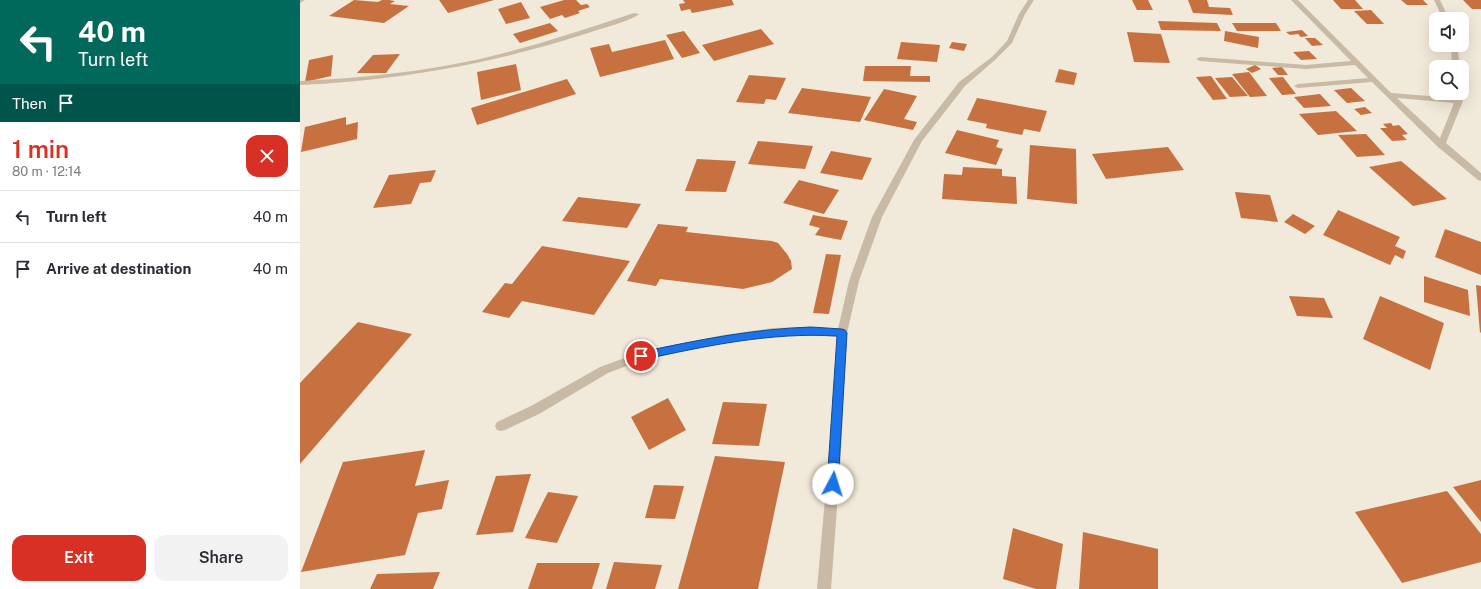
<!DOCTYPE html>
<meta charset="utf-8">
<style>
:root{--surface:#fff;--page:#f2f2f3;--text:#2b2b33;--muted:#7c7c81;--line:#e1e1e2;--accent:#d93025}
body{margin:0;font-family:"Public Sans",sans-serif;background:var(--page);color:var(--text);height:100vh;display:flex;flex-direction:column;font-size:15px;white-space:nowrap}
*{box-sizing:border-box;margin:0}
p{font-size:13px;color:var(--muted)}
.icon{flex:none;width:22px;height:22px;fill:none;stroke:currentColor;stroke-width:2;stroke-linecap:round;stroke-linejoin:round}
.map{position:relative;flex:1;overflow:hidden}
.details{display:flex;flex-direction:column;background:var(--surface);width:300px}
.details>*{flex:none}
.guide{background:#00695c;color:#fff;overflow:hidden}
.fabs{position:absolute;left:1129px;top:12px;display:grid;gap:8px}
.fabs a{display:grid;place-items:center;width:40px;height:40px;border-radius:8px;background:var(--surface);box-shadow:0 4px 16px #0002;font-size:20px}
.pin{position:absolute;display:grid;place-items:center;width:34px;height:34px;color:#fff;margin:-17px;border:2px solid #fff;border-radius:50%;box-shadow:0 1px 4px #0007}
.me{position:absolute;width:44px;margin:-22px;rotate:5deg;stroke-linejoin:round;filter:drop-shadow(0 0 3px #0008)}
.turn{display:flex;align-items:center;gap:14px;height:84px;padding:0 12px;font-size:18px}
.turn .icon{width:52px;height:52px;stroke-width:2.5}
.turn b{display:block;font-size:28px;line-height:34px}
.then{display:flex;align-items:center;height:38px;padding:0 12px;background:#0003;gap:8px;font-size:15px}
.round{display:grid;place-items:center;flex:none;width:42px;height:42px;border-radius:12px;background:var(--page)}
.headline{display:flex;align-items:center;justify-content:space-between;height:68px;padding:0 12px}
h1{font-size:24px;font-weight:600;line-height:30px;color:var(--accent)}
.action{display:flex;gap:8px;margin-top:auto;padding:8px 12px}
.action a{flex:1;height:46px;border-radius:12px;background:var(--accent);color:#fff;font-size:16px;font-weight:600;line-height:46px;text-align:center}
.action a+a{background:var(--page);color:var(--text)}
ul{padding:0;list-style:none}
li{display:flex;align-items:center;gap:12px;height:52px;padding:0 12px;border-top:1px solid var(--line)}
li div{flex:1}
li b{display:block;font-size:15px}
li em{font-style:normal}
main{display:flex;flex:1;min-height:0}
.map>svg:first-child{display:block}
.building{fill:#c77141}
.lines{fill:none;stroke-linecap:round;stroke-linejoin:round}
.minor{fill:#c9baa5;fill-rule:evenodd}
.route{fill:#1a73e8;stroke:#114b97}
</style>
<main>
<section class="details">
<div class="guide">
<div class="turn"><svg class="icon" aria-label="left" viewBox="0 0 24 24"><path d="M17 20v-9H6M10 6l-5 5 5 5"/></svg><div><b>40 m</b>Turn left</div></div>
<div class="then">Then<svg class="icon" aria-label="arrive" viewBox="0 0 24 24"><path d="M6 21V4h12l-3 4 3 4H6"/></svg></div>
</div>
<div class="headline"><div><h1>1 min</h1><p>80 m · 12:14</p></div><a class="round" style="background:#d93025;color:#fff"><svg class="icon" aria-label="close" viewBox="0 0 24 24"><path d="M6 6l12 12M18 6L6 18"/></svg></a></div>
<ul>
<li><svg class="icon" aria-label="left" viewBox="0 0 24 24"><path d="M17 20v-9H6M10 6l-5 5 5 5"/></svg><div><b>Turn left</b></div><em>40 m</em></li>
<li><svg class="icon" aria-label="arrive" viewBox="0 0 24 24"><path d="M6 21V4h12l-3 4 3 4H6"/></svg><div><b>Arrive at destination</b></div><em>40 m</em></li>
</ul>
<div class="action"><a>Exit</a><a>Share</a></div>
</section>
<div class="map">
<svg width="1181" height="589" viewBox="0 0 1181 589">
<rect width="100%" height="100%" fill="#f1e9d9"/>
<path class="building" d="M54 0 78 2 82 0H89L95 1 90 4 109 6 84 23 29 16Z
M139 0H194L148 13Z
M264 0H276L281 5 287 4 290 7 278 11 280 13 265 18 262 15 250 19 240 7Z
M383 0H432L434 5 392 13 390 9 381 11 379 4 385 3Z
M832 0H848L853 10H837Z
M888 0H907L909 7 930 8 933 15 893 13Z
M1033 0H1055L1063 9H1041Z
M1101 0H1123L1128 5H1107Z
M1163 0H1181V9H1172Z
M221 2 230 18 206 24 198 9Z
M1071 10 1084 24H1067L1054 11Z
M858 21 917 23 921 31 861 30Z
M250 23 258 31 220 43 213 34Z
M932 23H976L981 31H937Z
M461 29 474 44 414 61 402 45Z
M1002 30 1008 36 1001 37 998 34 990 35 986 32Z
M384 31 400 53 382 58 366 35Z
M925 31 959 37 958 48 924 41Z
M827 32 861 34 870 63 834 62Z
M1005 38H1015L1023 45 1012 46Z
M365 40 374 59 300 77 290 48 309 44 312 52Z
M601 42 640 45 637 62 597 59Z
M652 42 667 44 664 51 649 48Z
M1009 51 1017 59 1001 60 993 52Z
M100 54 86 73H57L73 55Z
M33 55 31 76 5 82 9 60Z
M216 64 221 90 181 100 177 72Z
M955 65 961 69 952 73 946 69Z
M565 66H611L610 76H630V82L563 81Z
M982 67 988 75H978L972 68Z
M759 69 777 73 774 85 755 82Z
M949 72 967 96 950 97 932 74Z
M449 75 486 78 476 100 466 99 464 104 436 102Z
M911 76 927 99 913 100 896 77Z
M932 77 948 96 930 97 915 78Z
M983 77 996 94 982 95 969 78Z
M267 79 276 94 177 125 171 108Z
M502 88 571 97 560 122 488 113Z
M1051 88 1065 101 1047 103 1034 90Z
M584 89 617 96 604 119 617 122 613 130 564 120Z
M1020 94 1031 106 1004 108 994 97Z
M677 98 747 111 740 132 724 129 722 135 686 128 687 124 667 120Z
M1065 107 1072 113 1061 115 1054 109Z
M1036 111 1057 131 1018 135 999 114Z
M46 117V125L58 122 57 139 1 152 5 127Z
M1091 123 1093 126 1099 125 1108 134 1102 135 1107 140 1092 141 1080 128H1087L1083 124Z
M657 130 699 140 696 147 703 149 696 165 645 153Z
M1066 134 1085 155 1057 157 1038 135Z
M458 141 513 146 505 169 448 164Z
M730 145 776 149 777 204 727 199Z
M868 147 884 170 806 179 792 154Z
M531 151 572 158 562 180 520 173Z
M397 159 436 161 426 192 385 191Z
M1101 161 1147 199 1113 206 1069 167Z
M663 167 702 169V176L716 177 717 204 642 199 644 174 662 175Z
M136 170 131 182 120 183 111 204 73 208 89 175Z
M499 180 539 190 524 214 483 203Z
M935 192 970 195 978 222 941 218Z
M278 197 341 204 327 228 262 221Z
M1038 210 1100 237 1095 246 1106 251 1103 259 1095 255 1090 265 1023 235Z
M993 214 1015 226 1005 234 984 222Z
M513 215 548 221 541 240 515 235 520 228 509 225Z
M358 224 388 227 386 232 472 241 478 243 487 254 491 261 492 269 472 282 443 289 360 279 356 286 327 281Z
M1145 229 1181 242V275L1135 257Z
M242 246 330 261 294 315 222 301 209 318 182 312 205 283 212 284Z
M526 254 541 255 529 314 513 313Z
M1124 276 1168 290 1170 316 1124 302Z
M1176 285 1181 286V332L1180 333Z
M989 296 1024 298 1033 318 997 316Z
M1080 296 1144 323 1130 370 1063 339Z
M58 322 112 334 0 464V383Z
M368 398 386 430 349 450 331 417Z
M423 402 467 404 459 446 412 444Z
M125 450 115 486 149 480 142 509 118 513 105 555 1 572 43 462Z
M415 456 485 462 458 589H378Z
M231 474 213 532 176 535 196 476Z
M1181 480V522L1153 487Z
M354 485 384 486 375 519 345 518Z
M1147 491 1181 534V562L1102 583 1055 512Z
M248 492 278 496 257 543 225 538Z
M713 528 763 544 756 589H736L703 579Z
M783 532 858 549V589H779Z
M314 562 362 565 355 589H306Z
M237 563H300L292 589H228Z
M140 572 133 589H70L77 574Z"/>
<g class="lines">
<path class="minor" d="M0 0H5L0 3Z
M728 0H734L725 14 712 43 696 59 665 86 622 141 582 217 559 281 547 333 541 453 531 589H517L529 453 537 337 511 335 473 336 423 343 342 360 308 373 239 414 205 430 201 431 197 430 195 426 197 422 231 406 300 367 341 352 423 335 473 328 511 327 538 329 549 281 572 217 614 140 659 82 692 57 707 41 719 14Z
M991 0H998L1091 93 1155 98 1154 93H1162L1163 101 1146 143 1181 173V181L1178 180 1138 147 1072 82 998 88 994 86 998 84 1068 78 1055 65 1006 69 900 61 896 59 900 57 1006 65 1051 61ZM1097 98 1154 103 1140 138Z
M1134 0H1140L1149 19H1143Z
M334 13 339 14C331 21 300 29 288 33 192 64 101 80 0 85V81C60 78 121 72 180 59 232 47 283 30 334 13Z
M1151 45H1157L1160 67H1152Z"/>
</g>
<path class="route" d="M511 327 542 329 545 330 547 333 538 484 537 487 533 489 529 487 527 484 537 336C470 332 406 346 341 360L338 358 336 356 338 353 341 352C398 340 453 329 511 327Z"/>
</svg>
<div class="fabs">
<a><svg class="icon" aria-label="sound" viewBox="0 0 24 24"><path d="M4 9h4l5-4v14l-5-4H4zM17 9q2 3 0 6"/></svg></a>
<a><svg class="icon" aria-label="search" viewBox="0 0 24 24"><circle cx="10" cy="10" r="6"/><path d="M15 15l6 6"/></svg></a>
</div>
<div class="pin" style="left:341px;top:356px;background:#d93025"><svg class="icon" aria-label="arrive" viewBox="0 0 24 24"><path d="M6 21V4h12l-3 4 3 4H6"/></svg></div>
<svg class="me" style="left:533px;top:484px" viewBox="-20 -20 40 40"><circle r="19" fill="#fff"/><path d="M0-13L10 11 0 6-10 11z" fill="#1a73e8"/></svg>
</div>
</main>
